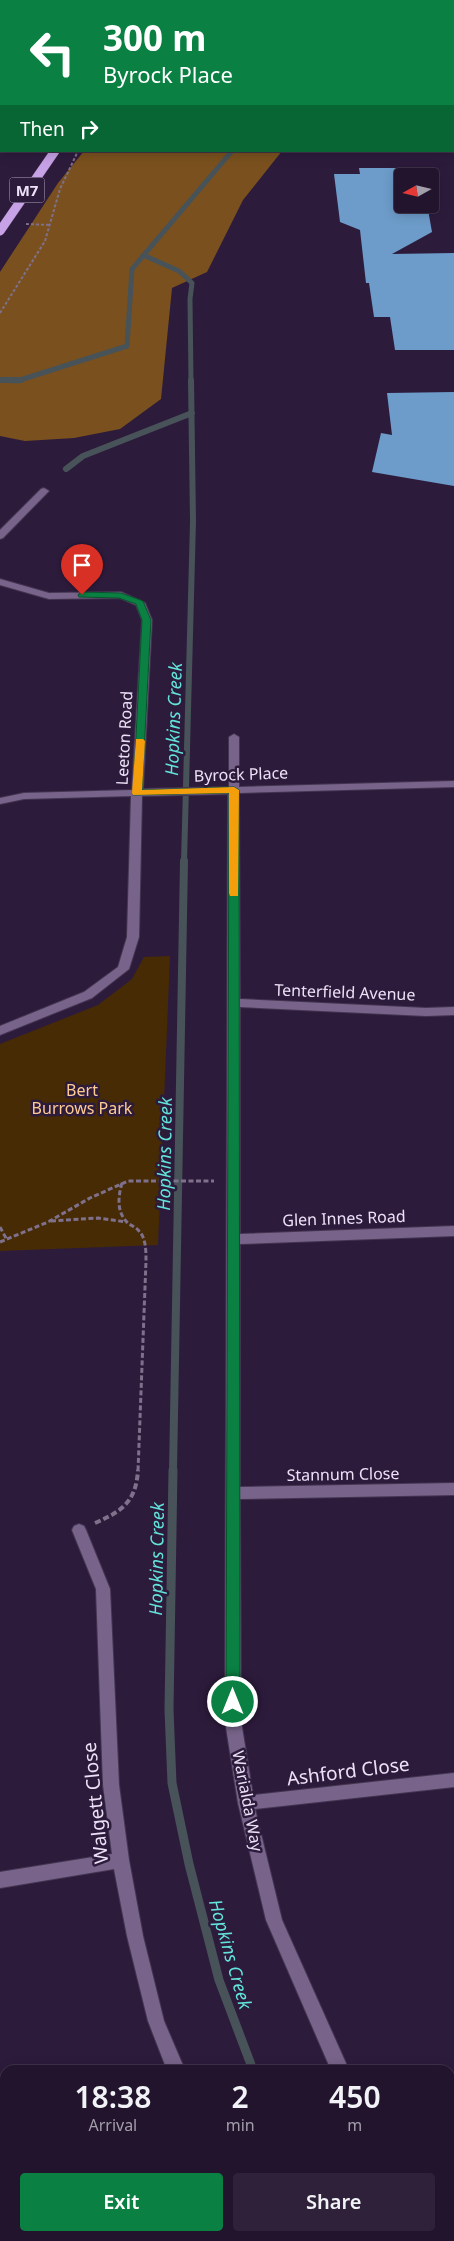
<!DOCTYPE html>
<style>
:root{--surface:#22142d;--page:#2e2139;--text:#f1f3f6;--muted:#a29eaa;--line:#3f3349;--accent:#0b8043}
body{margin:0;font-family:"Noto Sans",sans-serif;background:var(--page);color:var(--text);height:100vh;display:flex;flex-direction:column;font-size:19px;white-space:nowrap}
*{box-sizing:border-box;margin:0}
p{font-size:16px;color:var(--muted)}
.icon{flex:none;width:28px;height:28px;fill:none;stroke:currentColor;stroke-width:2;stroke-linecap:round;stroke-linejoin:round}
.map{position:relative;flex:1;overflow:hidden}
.sheet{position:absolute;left:0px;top:2065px;width:455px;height:176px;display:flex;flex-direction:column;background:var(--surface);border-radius:15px 15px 0 0;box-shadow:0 2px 12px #0003,0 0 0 1px var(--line)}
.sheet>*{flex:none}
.top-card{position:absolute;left:0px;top:0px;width:455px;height:152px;box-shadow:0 2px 12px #0003,0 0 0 1px var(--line);background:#0b8043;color:#fff;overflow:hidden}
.needle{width:32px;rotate:262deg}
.fabs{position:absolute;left:394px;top:168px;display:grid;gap:10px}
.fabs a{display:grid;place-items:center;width:45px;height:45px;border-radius:5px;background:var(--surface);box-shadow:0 2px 12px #0003,0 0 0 1px var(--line);font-size:25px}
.pin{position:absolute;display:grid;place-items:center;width:42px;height:42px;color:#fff;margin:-51px -21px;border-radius:50% 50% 50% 0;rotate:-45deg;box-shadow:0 0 5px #0007}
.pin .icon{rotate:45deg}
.me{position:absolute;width:55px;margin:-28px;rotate:0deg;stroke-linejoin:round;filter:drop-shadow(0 0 4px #0008)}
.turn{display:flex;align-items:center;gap:18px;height:105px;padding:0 20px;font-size:22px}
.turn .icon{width:65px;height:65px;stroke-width:2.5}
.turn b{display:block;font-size:35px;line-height:42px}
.then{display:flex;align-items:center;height:48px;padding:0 20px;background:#0003;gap:10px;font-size:19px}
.eta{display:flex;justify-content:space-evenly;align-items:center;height:85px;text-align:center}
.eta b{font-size:30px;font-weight:600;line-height:35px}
.action{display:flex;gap:10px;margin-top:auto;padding:10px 20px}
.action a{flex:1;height:58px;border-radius:5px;background:var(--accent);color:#fff;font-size:20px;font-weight:600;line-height:58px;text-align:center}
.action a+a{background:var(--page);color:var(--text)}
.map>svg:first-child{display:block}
.green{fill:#472b05}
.forest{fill:#7a511e}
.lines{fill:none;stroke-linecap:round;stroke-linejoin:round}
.stream-far3{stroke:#475358;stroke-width:5}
.stream-far2{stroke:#475358;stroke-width:6}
.stream-far1{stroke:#475358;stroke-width:8}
.stream{stroke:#475358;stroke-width:9}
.building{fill:#6d9cca}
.minor-casing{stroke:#453551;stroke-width:2}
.highway-casing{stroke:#453551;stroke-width:16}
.path-far2{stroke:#7f708c;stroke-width:2;stroke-dasharray:3 2;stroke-linecap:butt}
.path-far1{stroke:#7f708c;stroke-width:3;stroke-dasharray:5 2.5;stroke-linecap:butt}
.path{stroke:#7f708c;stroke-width:4;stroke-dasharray:6 3;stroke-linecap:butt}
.minor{fill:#78648a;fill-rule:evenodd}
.highway{stroke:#c7a2e6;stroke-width:15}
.highway-bridge-casing{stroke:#453551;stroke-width:10;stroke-linecap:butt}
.highway-bridge{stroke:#c7a2e6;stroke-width:9}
.route{fill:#0b8043;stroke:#07532c}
.slow{fill:#f59e0b}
.labels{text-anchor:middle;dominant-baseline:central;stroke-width:5;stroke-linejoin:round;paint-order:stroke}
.shield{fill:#2d1b3c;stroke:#b3a6bf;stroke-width:1}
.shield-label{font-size:15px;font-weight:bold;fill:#ece1f7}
.street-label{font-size:16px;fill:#ece1f7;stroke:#2d1b3c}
.park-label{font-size:16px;fill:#fecb93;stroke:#2d1b3c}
.water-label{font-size:18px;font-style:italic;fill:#62e4db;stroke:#2d1b3c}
.near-street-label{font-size:19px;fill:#ece1f7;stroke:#2d1b3c}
</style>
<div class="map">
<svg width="454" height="2241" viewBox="0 0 454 2241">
<rect width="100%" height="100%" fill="#2d1b3c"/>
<path class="green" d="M170 956 158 1245 0 1251V1044L98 1005 132 979 144 957Z"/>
<path class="forest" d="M243 0H454V52V1Z
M84 151H282L243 200 207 272 172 288 161 399 120 429 74 438 25 441 0 436V272L58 183Z"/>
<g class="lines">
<path class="stream-far3" d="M143 255 179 271 192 283 190 299 191 381
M0 380 17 381 127 346 132 269 232 151"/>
<path class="stream-far2" d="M0 380H21
M66 469 83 456 192 413
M184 862 193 521 191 380"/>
<path class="stream-far1" d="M173 1471 184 861"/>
<path class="stream" d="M173 1470 169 1710 172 1783 189 1864 219 1980 253 2070
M325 2236 327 2241"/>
</g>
<path class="building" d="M359 168H404L405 176H402V204H427L432 232 392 254 454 253V350H395L390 317H374L369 283H366L360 230 340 222 334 174H360Z
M454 392V486L372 472 381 433 392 435 387 393Z"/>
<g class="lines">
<g class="minor-casing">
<path id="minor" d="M44 488 49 491 47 493 3 538 0 539V530L41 489Z
M0 579 49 593 121 592 145 603 152 620 143 789 229 787V737L234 734 239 737V787L454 781V787L239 793 240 999 426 1008 454 1007V1015L426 1016 240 1007V1234L454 1226V1236L240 1244V1487L454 1483V1495L240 1499 241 1721 253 1795 454 1773V1787L255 1809 282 1920 349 2070H331L266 1920 238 1803 225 1721 228 794 142 796 139 937 129 969 92 998 0 1035V1026L84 992 118 967 127 937 131 796 24 799 0 804V798L24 793 132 790 142 620 136 605 120 598 49 599 0 585Z
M79 1524 84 1526 86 1530 110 1589 119 1785 129 1860 143 1936 164 2021 185 2070H167L148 2021 127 1936 114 1869 0 1888V1872L112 1854 103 1785 96 1589 72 1530 74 1526Z
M235 2236H253L255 2241H237Z
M404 2236H422L424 2241H406Z"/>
</g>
<g class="highway-casing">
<path id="highway" d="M125 1 126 0
M185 1 186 0
M0 142 1 140"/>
</g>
<path class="path-far2" d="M26 224 50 225
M0 313 45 241 60 189 78 151"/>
<path class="path-far1" d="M122 1183C118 1197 116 1213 129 1224 132 1226 136 1227 139 1231 146 1238 146 1251 146 1261L138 1471
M51 1221 98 1218 126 1222
M0 1227 7 1240
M0 1242 48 1222 90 1198 128 1181H214"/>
<path class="path" d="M95 1523C123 1511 136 1501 138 1470"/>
<use href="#minor" class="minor"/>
<use href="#highway" class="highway"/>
<g class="highway-bridge-casing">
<path id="highway-bridge" d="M0 231 55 151"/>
</g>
<use href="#highway-bridge" class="highway-bridge"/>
</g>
<path class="route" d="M82 592 121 593 143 601 151 620 142 790 234 787 239 790 240 1702 238 1706 233 1708 228 1706 226 1702 229 793 133 795 142 620 136 604 119 598 79 597 78 595Z"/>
<path class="slow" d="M136 739H143L145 741 142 790 234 787 239 790 238 896H230L229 893V793L133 795 132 793Z"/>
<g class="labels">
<rect class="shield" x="9.5" y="177.5" width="35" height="25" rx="4"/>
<g class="shield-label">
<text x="27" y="190">M7</text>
</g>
<g class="street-label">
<text transform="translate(124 738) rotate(-87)">Leeton Road</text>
<text transform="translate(241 774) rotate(-2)">Byrock Place</text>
<text transform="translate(345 992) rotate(2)">Tenterfield Avenue</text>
<text transform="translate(344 1218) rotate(-2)">Glen Innes Road</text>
<text transform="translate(343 1474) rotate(-1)">Stannum Close</text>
<text transform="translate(248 1801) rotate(79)">Warialda Way</text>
</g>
<g class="park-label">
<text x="82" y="1090">Bert<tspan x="82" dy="18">Burrows Park</tspan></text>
</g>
<g class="water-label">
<text transform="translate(173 719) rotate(-88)">Hopkins Creek</text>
<text transform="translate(164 1154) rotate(-89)">Hopkins Creek</text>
<text transform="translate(156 1559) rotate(-89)">Hopkins Creek</text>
<text transform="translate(231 1954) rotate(74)">Hopkins Creek</text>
</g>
<g class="near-street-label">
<text transform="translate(348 1771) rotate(-7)">Ashford Close</text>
<text transform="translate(95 1803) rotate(-96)">Walgett Close</text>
</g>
</g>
</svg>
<div class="fabs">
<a><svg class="needle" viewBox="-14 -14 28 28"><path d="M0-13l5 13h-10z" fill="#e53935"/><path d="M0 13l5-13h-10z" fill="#a29eaa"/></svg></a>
</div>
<div class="pin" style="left:82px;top:595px;background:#d93025"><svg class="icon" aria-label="arrive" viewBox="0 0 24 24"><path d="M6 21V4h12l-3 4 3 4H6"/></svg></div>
<svg class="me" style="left:233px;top:1702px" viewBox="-20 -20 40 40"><circle r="17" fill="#0b8043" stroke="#fff" stroke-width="3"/><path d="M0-11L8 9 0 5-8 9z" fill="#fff"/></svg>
<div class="top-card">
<div class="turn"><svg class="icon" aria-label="left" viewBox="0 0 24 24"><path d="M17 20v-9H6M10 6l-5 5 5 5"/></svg><div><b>300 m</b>Byrock Place</div></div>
<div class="then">Then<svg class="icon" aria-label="right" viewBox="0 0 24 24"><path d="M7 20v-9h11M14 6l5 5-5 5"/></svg></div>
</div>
<section class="sheet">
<div class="eta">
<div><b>18:38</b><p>Arrival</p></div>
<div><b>2</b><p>min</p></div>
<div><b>450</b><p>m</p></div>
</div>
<div class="action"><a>Exit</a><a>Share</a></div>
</section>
</div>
